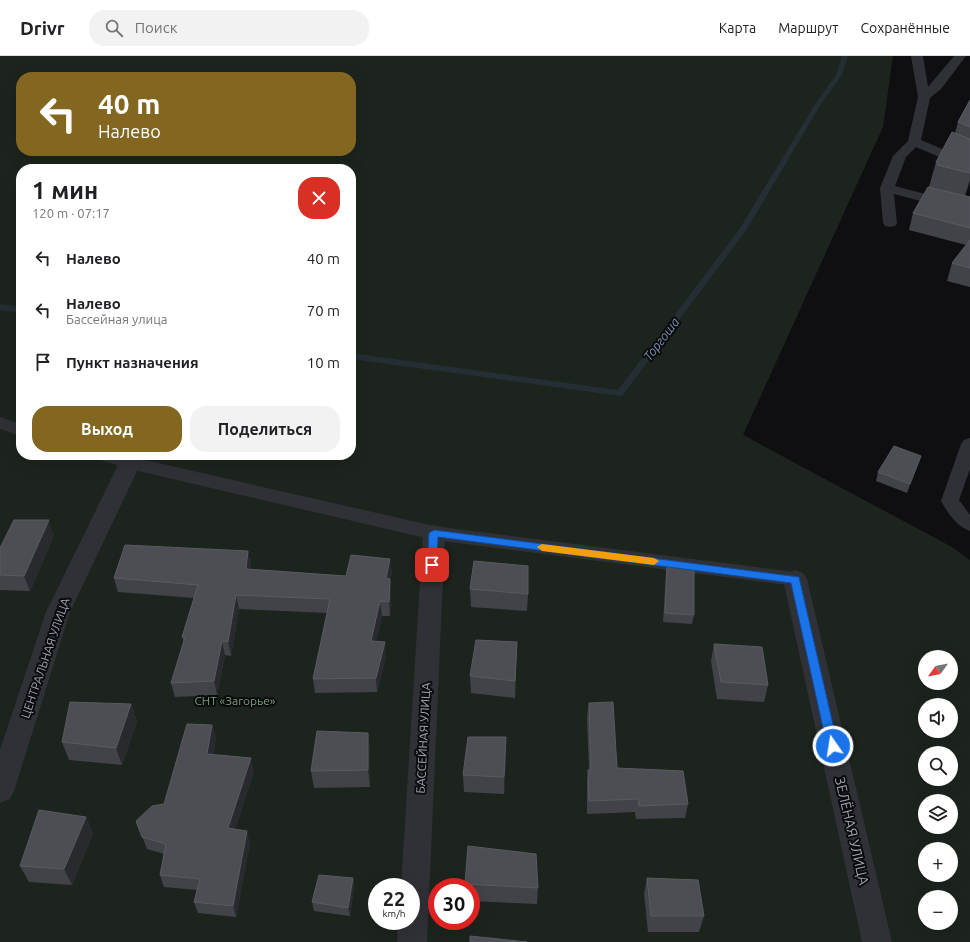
<!DOCTYPE html>
<html lang="ru">
<meta charset="utf-8">
<style>
:root{--surface:#fff;--page:#f2f2f2;--text:#202124;--muted:#757577;--line:#e0e0e0;--accent:#836720}
body{margin:0;font-family:Ubuntu,sans-serif;background:var(--page);color:var(--text);height:100vh;display:flex;flex-direction:column;font-size:15px;white-space:nowrap}
*{box-sizing:border-box;margin:0}
p{font-size:13px;color:var(--muted)}
.icon{flex:none;width:22px;height:22px;fill:none;stroke:currentColor;stroke-width:2;stroke-linecap:round;stroke-linejoin:round}
.map{position:relative;flex:1;overflow:hidden}
.panel{position:absolute;left:16px;top:108px;width:340px;height:296px;display:flex;flex-direction:column;background:var(--surface);border-radius:16px;box-shadow:0 4px 16px #0002}
.panel>*{flex:none}
.guide{position:absolute;left:16px;top:16px;width:340px;height:84px;border-radius:16px;box-shadow:0 4px 16px #0002;background:#836720;color:#fff;overflow:hidden}
.needle{width:26px;rotate:237deg}
.tools{position:absolute;left:918px;top:594px;display:grid;gap:8px}
.tools a{display:grid;place-items:center;width:40px;height:40px;border-radius:50%;background:var(--surface);box-shadow:0 4px 16px #0002;font-size:20px}
.speed{position:absolute;left:368px;top:822px;display:flex;gap:8px;font-size:20px;font-weight:700;text-align:center}
.speed>*{display:grid;place-content:center;width:52px;height:52px;border-radius:50%;background:var(--surface);box-shadow:0 4px 16px #0002;line-height:1}
.speed small{font-size:10px;font-weight:400}
.speed .limit{border:6px solid #d22;background:#fff;color:#111}
.pin{position:absolute;display:grid;place-items:center;width:34px;height:34px;color:#fff;margin:-17px;border-radius:8px;box-shadow:0 2px 6px #0006}
.me{position:absolute;width:44px;margin:-22px;rotate:347deg;stroke-linejoin:round;filter:drop-shadow(0 0 3px #0008)}
.turn{display:flex;align-items:center;gap:14px;height:84px;padding:0 16px;font-size:18px}
.turn .icon{width:52px;height:52px;stroke-width:2.5}
.turn b{display:block;font-size:28px;line-height:34px}
.round{display:grid;place-items:center;flex:none;width:42px;height:42px;border-radius:16px;background:var(--page)}
.headline{display:flex;align-items:center;justify-content:space-between;height:68px;padding:0 16px}
h1{font-size:24px;font-weight:700;line-height:30px}
.action{display:flex;gap:8px;margin-top:auto;padding:8px 16px}
.action a{flex:1;height:46px;border-radius:16px;background:var(--accent);color:#fff;font-size:16px;font-weight:700;line-height:46px;text-align:center}
.action a+a{background:var(--page);color:var(--text)}
ul{padding:0;list-style:none}
li{display:flex;align-items:center;gap:12px;height:52px;padding:0 16px}
li div{flex:1}
li b{display:block;font-size:15px}
li em{font-style:normal}
header{display:flex;align-items:center;gap:24px;box-sizing:border-box;height:56px;padding:0 20px;background:var(--surface);border-bottom:1px solid var(--line)}
header strong{font-size:19px}
nav{display:flex;gap:22px;margin-inline-start:auto;font-size:14px}
.search{width:280px;height:36px;background:var(--page);display:flex;align-items:center;gap:10px;box-sizing:border-box;padding:0 14px;border-radius:16px;color:var(--muted);font-size:15px}
.map>svg:first-child{display:block}
.green{fill:#1c241d;fill-rule:evenodd}
.lines{fill:none;stroke-linecap:round;stroke-linejoin:round}
.stream{fill:#252d35;fill-rule:evenodd}
.service{fill:#303136;fill-rule:evenodd}
.minor{fill:#303136;fill-rule:evenodd}
.wall{fill:#424349}
.shaded-wall{fill:#292a2e}
.building{fill:#4c4e54;stroke:#595b63}
.route{fill:#1a73e8;stroke:#114b97}
.slow{fill:#f59e0b}
.labels{text-anchor:middle;dominant-baseline:central;stroke-width:4;stroke-linejoin:round;paint-order:stroke}
.street-label{font-size:12px;fill:#9fa4b3;stroke:#0b0a0c}
.park-label{font-size:12px;fill:#75a07a;stroke:#0b0a0c}
.water-label{font-size:13px;font-style:italic;fill:#7391b1;stroke:#0b0a0c}
.near-street-label{font-size:14px;fill:#9fa4b3;stroke:#0b0a0c}
</style>
<header>
<strong>Drivr</strong>
<div class="search"><svg class="icon" aria-label="search" viewBox="0 0 24 24"><circle cx="10" cy="10" r="6"/><path d="M15 15l6 6"/></svg>Поиск</div>
<nav><a>Карта</a><a>Маршрут</a><a>Сохранённые</a></nav>
</header>
<div class="map">
<svg width="970" height="886" viewBox="0 0 970 886">
<rect width="100%" height="100%" fill="#0f0f11"/>
<path class="green" d="M0 0H893L883 71 743 379 952 491 970 504V886H0ZM21 21H351V95H21ZM21 113H351V399H21ZM925 601H951V627H925ZM925 649H951V675H925ZM925 697H951V723H925ZM925 745H951V771H925ZM925 793H951V819H925ZM377 831H411V865H377ZM437 831H471V865H437ZM925 841H951V867H925Z"/>
<g class="lines">
<path class="stream" d="M842 0H848L842 19 821 48 747 173 623 339 620 340 351 303V297L618 334 740 172 815 48 836 19Z
M0 248 21 251V257L0 254Z"/>
<path class="service" d="M911 0H923L928 31 954 0H966L941 33 930 42 921 84 970 105V114L916 91 906 101 895 130 970 150V158L894 138 897 167 895 170 890 171 885 170 883 167 880 132 893 100 908 85 918 41Z
M0 361 21 368V380L0 373Z
M970 382V413L959 444 970 459V475C956 470 948 457 941 445L961 388 964 384Z
M94 399H123L434 470 795 516 802 518 805 523 802 528 795 530 434 484 130 413 97 403Z"/>
<path class="minor" d="M130 400 138 402 141 407 70 556 14 735 10 743 0 747V694L46 556 119 407 122 402Z
M434 469 442 471 445 477 427 886H397L398 865H411V831H401L423 477 426 471Z
M795 514 803 517 807 523 892 886H862L783 523 787 517Z"/>
</g>
<path class="wall" d="M970 44V124L965 140 970 141V231L947 225 952 207 966 189 909 174 913 157 929 131 936 106 955 77 958 66Z
M917 409 907 437 876 425 878 416Z
M54 479 30 535 0 534V492Z
M248 495 251 510V513L346 520 392 517 390 523 391 537 390 560H382L376 585 386 600 377 636 315 637 313 623 327 557 239 553 231 600 225 599 217 639 175 641 171 627 184 586 182 581 194 542 118 536 114 522Z
M667 508 694 559 692 568 663 566 666 517Z
M470 533 528 538 527 555 471 551Z
M517 586 515 642 471 637 470 620Z
M714 588 768 629 764 646 717 643 711 605Z
M589 647 617 712 688 748 685 762 636 763 635 756 587 758V727L588 714H589L587 661Z
M131 648 137 665 122 709 69 704 62 686Z
M212 669 216 681 213 699 254 715 235 773 250 787 236 861 198 857 194 846 197 834 164 831 160 819 164 798 147 793 136 765 164 748Z
M368 677 370 694V731L314 732 311 715Z
M506 698 504 738 464 736 463 719Z
M86 761 93 778 72 829 29 826 20 810Z
M353 822 354 830 350 860 314 855 312 846Z
M647 822 704 860 699 876H648L644 838Z
M465 828 538 832 537 848 471 845V831H465Z"/>
<path class="shaded-wall" d="M49 464 54 479 30 535 24 520Z
M248 495 251 510 249 527 246 513Z
M390 503 392 517 387 537 386 522Z
M390 523 391 537 390 560 389 546Z
M236 539 239 553 231 600 228 586Z
M380 545 382 560 373 599 371 585Z
M222 585 225 599 217 639 214 625Z
M385 586 386 600 377 636 376 622Z
M131 648 137 665 122 709 116 692Z
M212 669 216 681 211 711 207 698Z
M368 677 370 694V731L368 714Z
M506 681V698L504 738V721Z
M251 702 254 715 232 784 228 772Z
M86 761 93 778 72 829 64 813Z
M247 775 250 787 236 861 233 850Z
M353 822 354 830 350 860 348 852Z"/>
<path class="building" d="M970 44V71L958 66Z
M952 76 970 83V117L937 109 938 107 936 106Z
M928 131 970 141V172L913 157Z
M970 184V212L952 207Z
M894 390 921 400 910 428 878 416Z
M14 464H49L24 520 0 519V492Z
M125 489 248 495 246 513 346 520 351 499 390 503 386 522 390 523 389 546 380 545 371 585 385 586 376 622 313 623 330 543 236 539 228 586 222 585 214 625 171 627 185 581H182L198 529 114 522Z
M474 505 528 510V538L470 533Z
M667 508 694 513V559L665 557Z
M476 584 517 586 515 625 470 620Z
M714 588 762 591 768 629 721 626Z
M70 646 131 648 116 692 62 686Z
M613 646 617 712 683 715 688 748 639 750 638 743 589 745 588 714H591L589 647Z
M187 668 212 669 207 698 251 702 228 772 247 775 233 850 194 846 200 823 160 819 166 788 142 781 136 765 152 750 164 748Z
M317 675 368 677V714L311 715Z
M468 681H506L504 721 463 719Z
M39 754 86 761 64 813 20 810Z
M468 790 536 798 538 832 465 828Z
M319 819 353 822 348 852 312 846Z
M647 822 698 824 704 860H651Z
M470 880 527 886H470Z"/>
<path class="route" d="M434 474 799 521 838 690 837 693 833 694 829 693 827 690 791 527 438 481 437 509 432 512 427 509 429 477Z"/>
<path class="slow" d="M542 488 654 502 659 505 654 509 542 495 537 491Z"/>
<g class="labels">
<g class="street-label">
<text transform="translate(45 602) rotate(-71)">ЦЕНТРАЛЬНАЯ УЛИЦА</text>
<text transform="translate(423 682) rotate(-87)">БАССЕЙНАЯ УЛИЦА</text>
</g>
<g class="park-label">
<text x="235" y="644">СНТ «Загорье»</text>
</g>
<g class="water-label">
<text transform="translate(661 283) rotate(-53)">Торгоша</text>
</g>
<g class="near-street-label">
<text transform="translate(852 775) rotate(77)">ЗЕЛЁНАЯ УЛИЦА</text>
</g>
</g>
</svg>
<div class="tools">
<a><svg class="needle" viewBox="-14 -14 28 28"><path d="M0-13l5 13h-10z" fill="#e53935"/><path d="M0 13l5-13h-10z" fill="#757577"/></svg></a>
<a><svg class="icon" aria-label="sound" viewBox="0 0 24 24"><path d="M4 9h4l5-4v14l-5-4H4zM17 9q2 3 0 6"/></svg></a>
<a><svg class="icon" aria-label="search" viewBox="0 0 24 24"><circle cx="10" cy="10" r="6"/><path d="M15 15l6 6"/></svg></a>
<a><svg class="icon" aria-label="layers" viewBox="0 0 24 24"><path d="M12 4l9 5-9 5-9-5zM3 14l9 5 9-5"/></svg></a>
<a>+</a>
<a>−</a>
</div>
<div class="speed"><div>22<small>km/h</small></div><div class="limit">30</div></div>
<div class="pin" style="left:432px;top:509px;background:#d93025"><svg class="icon" aria-label="arrive" viewBox="0 0 24 24"><path d="M6 21V4h12l-3 4 3 4H6"/></svg></div>
<svg class="me" style="left:833px;top:690px" viewBox="-20 -20 40 40"><circle r="17" fill="#1a73e8" stroke="#fff" stroke-width="3"/><path d="M0-11L8 9 0 5-8 9z" fill="#fff"/></svg>
<div class="guide">
<div class="turn"><svg class="icon" aria-label="left" viewBox="0 0 24 24"><path d="M17 20v-9H6M10 6l-5 5 5 5"/></svg><div><b>40 m</b>Налево</div></div>
</div>
<section class="panel">
<div class="headline"><div><h1>1 мин</h1><p>120 m · 07:17</p></div><a class="round" style="background:#d93025;color:#fff"><svg class="icon" aria-label="close" viewBox="0 0 24 24"><path d="M6 6l12 12M18 6L6 18"/></svg></a></div>
<ul>
<li><svg class="icon" aria-label="left" viewBox="0 0 24 24"><path d="M17 20v-9H6M10 6l-5 5 5 5"/></svg><div><b>Налево</b></div><em>40 m</em></li>
<li><svg class="icon" aria-label="left" viewBox="0 0 24 24"><path d="M17 20v-9H6M10 6l-5 5 5 5"/></svg><div><b>Налево</b><p>Бассейная улица</p></div><em>70 m</em></li>
<li><svg class="icon" aria-label="arrive" viewBox="0 0 24 24"><path d="M6 21V4h12l-3 4 3 4H6"/></svg><div><b>Пункт назначения</b></div><em>10 m</em></li>
</ul>
<div class="action"><a>Выход</a><a>Поделиться</a></div>
</section>
</div>
